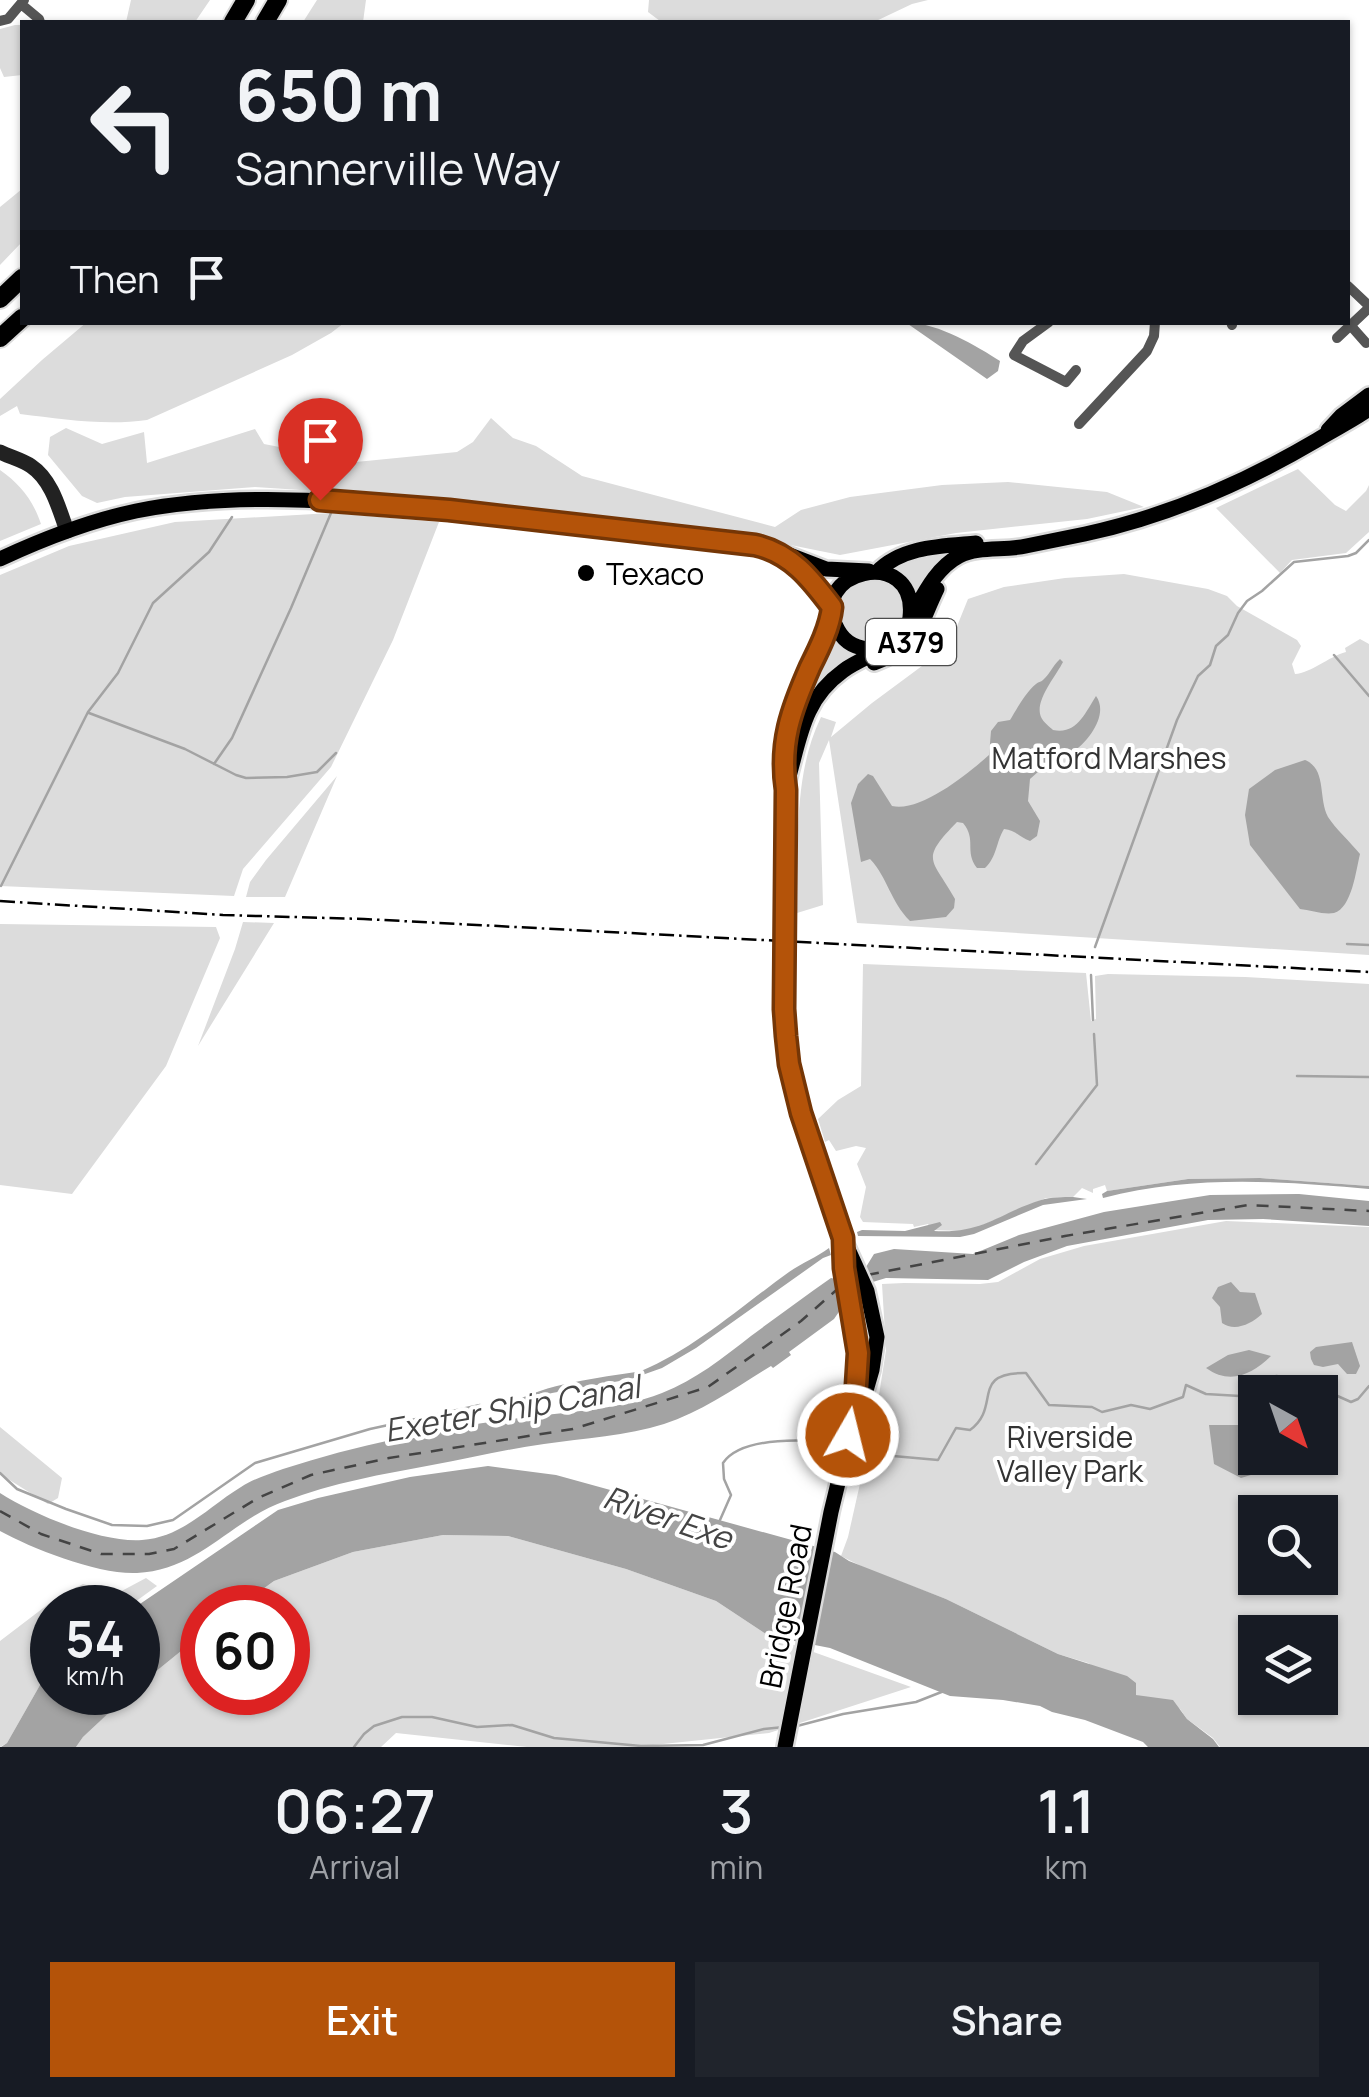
<!DOCTYPE html>
<style>
:root{--surface:#171b24;--page:#20242c;--text:#f1f3f6;--muted:#9ea1a6;--accent:#b45309}
body{margin:0;font-family:Manrope,sans-serif;background:var(--page);color:var(--text);height:100vh;display:flex;flex-direction:column;font-size:38px;white-space:nowrap}
*{box-sizing:border-box;margin:0}
p{font-size:32px;color:var(--muted)}
.icon{flex:none;width:55px;height:55px;fill:none;stroke:currentColor;stroke-width:2;stroke-linecap:round;stroke-linejoin:round}
.map{position:relative;height:1747px;overflow:hidden}
.sheet{display:flex;flex-direction:column;background:var(--surface);flex:1}
.sheet>*{flex:none}
.hud{position:absolute;left:20px;top:20px;width:1330px;height:305px;border-radius:0px;box-shadow:0 2px 8px #0004;background:#171b24;color:var(--text);overflow:hidden}
.needle{width:65px;rotate:140deg}
.fabs{position:absolute;left:1238px;top:1375px;display:grid;gap:20px}
.fabs a{display:grid;place-items:center;width:100px;height:100px;border-radius:0px;background:var(--surface);box-shadow:0 2px 8px #0004;font-size:50px}
.speed{position:absolute;left:30px;top:1585px;display:flex;gap:20px;font-size:50px;font-weight:700;text-align:center}
.speed>*{display:grid;place-content:center;width:130px;height:130px;border-radius:50%;background:var(--surface);box-shadow:0 2px 8px #0004;line-height:1}
.speed small{font-size:25px;font-weight:400}
.speed .limit{border:15px solid #d22;background:#fff;color:#111}
.pin{position:absolute;display:grid;place-items:center;width:85px;height:85px;color:#fff;margin:-102px -42px;border-radius:50% 50% 50% 0;rotate:-45deg;box-shadow:0 0 10px #0007}
.pin .icon{rotate:45deg}
.me{position:absolute;width:110px;margin:-55px;rotate:8deg;stroke-linejoin:round;filter:drop-shadow(0 0 8px #0008)}
.turn{display:flex;align-items:center;gap:35px;height:210px;padding:0 50px;font-size:45px}
.turn .icon{width:130px;height:130px;stroke-width:2.5}
.turn b{display:block;font-size:70px;line-height:85px}
.then{display:flex;align-items:center;height:95px;padding:0 50px;background:#0003;gap:20px;font-size:38px}
.eta{display:flex;justify-content:space-evenly;align-items:center;height:170px;text-align:center}
.eta b{font-size:60px;font-weight:600;line-height:70px}
.primary-button{display:flex;gap:20px;margin-top:auto;padding:20px 50px}
.primary-button a{flex:1;height:115px;border-radius:0px;background:var(--accent);color:#fff;font-size:40px;font-weight:600;line-height:115px;text-align:center}
.primary-button a+a{background:var(--page);color:var(--text)}
.map>svg:first-child{display:block}
.green{fill:#dcdcdc;fill-rule:evenodd}
.water{fill:#a3a3a3}
.lines{fill:none;stroke-linecap:round;stroke-linejoin:round}
.stream{stroke:#a3a3a3;stroke-width:2.5}
.ferry{stroke:#444;stroke-width:2.5;stroke-dasharray:12 10;stroke-linecap:butt}
.primary-casing{stroke:#dbdbdb;stroke-width:20}
.highway-casing{stroke:#dbdbdb;stroke-width:22}
.street{stroke:#555;stroke-width:10}
.secondary{stroke:#222;stroke-width:15}
.primary{stroke:#000;stroke-width:15}
.highway{stroke:#000;stroke-width:18}
.rail{stroke:#000;stroke-width:2.5;stroke-dasharray:15 5 2.5 5;stroke-linecap:butt}
.primary-bridge-casing{stroke:#dbdbdb;stroke-width:20;stroke-linecap:butt}
.primary-bridge{stroke:#000;stroke-width:15}
.route-casing{stroke:#753606;stroke-width:25}
.route{stroke:#b45309;stroke-width:18}
.poi-dot{fill:#000;stroke:#fff;stroke-width:4}
.labels{text-anchor:middle;dominant-baseline:central;stroke-width:8;stroke-linejoin:round;paint-order:stroke}
.shield{fill:#fff;stroke:#4c4c4c;stroke-width:2.5}
.shield-label{font-size:28px;font-weight:bold;fill:#000}
.poi-label{font-size:30px;fill:#000;stroke:#fff;text-anchor:start}
.park-label{font-size:30px;fill:#333;stroke:#fff}
.street-label{font-size:30px;fill:#000;stroke:#fff}
.water-label{font-size:32px;font-style:italic;fill:#444;stroke:#fff}
</style>
<div class="map">
<svg width="1369" height="1747" viewBox="0 0 1369 1747">
<rect width="100%" height="100%" fill="#fff"/>
<path class="green" d="M131 0H210L195 22H126Z
M317 0H366L363 22H303Z
M649 0H928L912 4 874 22H670L660 21 648 12Z
M15 25H22V75L4 77 0 68V29Z
M22 189V242L0 265V207Z
M87 322H344V323L331 333 292 355 147 420C105 426 62 419 20 414L17 406 0 416V399L42 360Z
M491 418 513 438 536 446 582 476 775 527 801 510 850 497 942 485 1008 482 1107 492 1144 507 1087 519 956 533 840 555 756 538 502 506 376 495 255 487 125 497 97 503 82 496 48 455 50 437 66 428 102 444 144 432 147 463 255 429 264 444 356 462 457 452 473 442Z
M1298 469 1335 505 1346 511 1366 491 1369 485V532L1346 553 1292 560 1280 573 1216 508Z
M0 470C20 484 33 500 41 524L0 541Z
M331 513 439 522 393 640 331 767 243 869 234 896 0 886V575L69 546 175 522Z
M954 551 918 600 892 570V566L911 559Z
M1124 574 1208 589 1227 596 1237 606 1297 640 1301 646 1292 664 1295 674C1311 673 1328 657 1346 652L1345 648 1360 639 1369 644V955L857 923 829 740 819 763 823 905 797 913C799 849 792 777 821 717L836 722 831 737 872 703 949 646 968 599 1004 587 1065 578Z
M840 611a32 32 0 1 1 64 0a32 32 0 1 1-64 0Z
M833 634 842 645 860 657 801 715 796 713 823 662Z
M337 776 285 897H246L250 882 266 860Z
M243 922 274 923 198 1046 235 949Z
M0 924 216 927 220 938 166 1066 72 1194 0 1185Z
M863 964 1086 973 1091 1021 1096 1019 1095 976 1108 974 1245 977 1369 984V1186L1260 1178 1188 1179 1107 1191 1105 1185 1093 1189V1193L1082 1188 1073 1197 1046 1198 976 1228 962 1231 931 1230 928 1224 914 1227 913 1224 863 1222 860 1217 866 1187 857 1164 866 1148 856 1146 836 1151 829 1140 825 1142 818 1119 838 1100 861 1086Z
M1226 1221 1369 1227V1747H1220L1213 1738 1187 1719 1180 1709 1135 1695 1088 1663 1058 1654 946 1599 867 1569 841 1556 848 1537 877 1408 886 1350 882 1284 904 1283 980 1284 998 1282 1040 1259 1084 1246ZM1255 1392H1320V1458H1255ZM1255 1512H1320V1578H1255ZM1255 1632H1320V1698H1255Z
M0 1427 62 1478 58 1498 48 1504 0 1474Z
M443 1535 508 1536 626 1569 716 1601 769 1636 911 1687 769 1733 634 1747H527L396 1733 381 1747H76L83 1737 126 1696 130 1693 138 1692V1686L202 1634V1692H288V1608L238 1607 274 1581 353 1552Z
M146 1578 157 1586 128 1607 52 1608V1672L40 1685 7 1743 0 1747V1641L59 1596 83 1584 116 1594Z"/>
<path class="water" d="M908 323C936 322 977 346 1000 361L998 371 987 379 908 324Z
M1060 659 1063 662C1056 676 1034 701 1041 717 1043 722 1050 727 1053 730 1077 735 1085 713 1096 696 1109 714 1089 741 1073 752 1068 755 1062 756 1057 758 1048 763 1038 772 1030 779L1028 801 1040 821 1037 836 1030 841C1020 838 1016 830 1004 829 996 842 997 857 985 868H977C964 851 977 840 963 823L957 822C919 861 932 858 955 899L954 908 946 917 910 921C890 901 888 878 870 859L861 862 851 803 858 784 868 774 873 776 892 806C920 813 969 773 989 755L991 731 998 722 1010 720C1017 709 1025 693 1036 684 1038 682 1041 682 1043 680 1050 674 1053 665 1060 659Z
M1305 760C1327 769 1318 798 1328 817 1335 828 1351 843 1360 854 1356 870 1352 908 1334 913 1324 915 1310 910 1300 909L1250 845 1245 815 1249 789 1275 770Z
M1260 1178 1369 1186V1189C1279 1181 1192 1175 1103 1198L1102 1194 1107 1191 1188 1179Z
M1299 1194 1369 1201V1226L1263 1219 1208 1220 1067 1246 1024 1262 988 1280 886 1278 856 1287 834 1319 789 1352 791 1355 773 1368 771 1366C737 1387 702 1412 664 1424 627 1436 584 1438 544 1444 507 1449 470 1458 432 1465 383 1474 332 1483 285 1501 231 1520 199 1570 137 1573 99 1575 33 1549 0 1531V1493C34 1515 102 1543 142 1540 183 1537 208 1507 241 1487 253 1479 269 1474 283 1469 357 1445 435 1429 512 1419 561 1412 616 1411 662 1393 695 1380 723 1358 751 1336 778 1316 804 1297 831 1278L836 1279 866 1267 874 1254 894 1249 973 1254 1019 1235 1104 1212 1210 1195Z
M1073 1197 1087 1199 1043 1205 974 1234 960 1237 858 1236 857 1232 862 1230 905 1231 940 1222 942 1225 934 1231C983 1234 999 1213 1041 1200 1051 1197 1063 1197 1073 1197Z
M829 1248 831 1255 823 1258 696 1348 662 1368 631 1379 552 1393 525 1401 502 1412 501 1409C542 1383 594 1379 641 1371 693 1350 743 1305 789 1272 802 1263 817 1257 829 1248Z
M1231 1282 1240 1292 1255 1293 1262 1314C1251 1324 1235 1332 1222 1323L1220 1307 1212 1298 1218 1287Z
M1352 1342 1360 1366 1356 1374H1347L1338 1364 1323 1367 1314 1365 1311 1359 1310 1352 1316 1347Z
M1249 1350 1271 1356C1251 1375 1230 1385 1206 1368L1228 1355Z
M1209 1425H1255V1458L1296 1459 1271 1469 1269 1460 1259 1462 1254 1474 1241 1478 1214 1464Z
M488 1466 556 1475 835 1552 849 1561 946 1599 1058 1654 1127 1676 1136 1683V1695L1173 1700 1187 1719 1213 1739 1219 1747H1148L1143 1742 1085 1720 1052 1712 1040 1706 1003 1700 950 1696 830 1648 769 1636 716 1601 626 1569 508 1536 443 1535 353 1552 274 1581 238 1607 202 1608V1634L138 1686V1608H134L278 1510 318 1498 410 1477Z
M52 1675V1692L130 1693 83 1737 76 1747H1L7 1743 40 1685Z"/>
<g class="lines">
<path class="stream" d="M1334 655 1369 696
M89 713 185 749 236 775 246 778 287 777 317 772 336 753
M214 764 232 738 291 608 331 513
M1 886 88 712 118 673 153 603 209 552 232 517
M1347 944 1369 945
M1095 947 1177 720 1198 676 1210 665 1216 646 1228 635 1238 613 1247 601 1262 591 1294 562 1348 556 1356 553 1369 540
M1091 975 1093 1020
M1297 1076 1369 1077
M1036 1164 1097 1085 1094 1034
M853 1448 893 1456 938 1460 956 1428 970 1430C1002 1407 969 1372 1026 1373L1049 1405 1092 1407 1102 1412 1131 1405 1150 1409 1183 1397 1186 1385 1206 1394 1240 1396 1276 1376 1297 1378 1351 1402 1358 1399 1369 1386
M0 1473 17 1489 66 1509 112 1525 147 1526 173 1520 255 1463 370 1429 480 1405
M720 1520 731 1495 724 1479 723 1463C742 1435 811 1439 841 1445
M797 1726 843 1714 916 1702 944 1691
M354 1747 364 1734 374 1726 402 1717H432L477 1727 512 1725 554 1738 641 1746 703 1745 764 1729 784 1727"/>
<path class="ferry" d="M867 1275 1065 1236 1248 1205 1369 1211
M0 1511 41 1534 101 1554H149L174 1549 258 1498 311 1475 389 1458 573 1429 708 1387 801 1321 841 1286"/>
<g class="primary-casing">
<path id="primary" d="M1328 430 1341 416 1369 395
M0 559C43 539 89 521 136 511 225 493 318 500 408 506 524 515 639 531 755 545L774 549 826 569 869 571
M788 559 814 582 832 607
M877 572C902 546 943 546 976 543
M878 649C861 650 846 645 838 630 803 571 918 543 910 617
M874 663C920 646 918 628 937 589
M785 790C800 743 800 702 843 671 859 659 881 653 896 641 904 634 907 624 912 615 924 594 936 568 959 556 979 546 1004 551 1026 546 1046 542 1065 538 1085 534 1169 516 1244 483 1317 440 1335 429 1352 421 1369 409
M785 922V790L782 765 784 743 795 704 832 613
M785 956 784 1009 789 1063 801 1113 843 1238 867 1291 877 1337 872 1370 865 1394 854 1417 831 1512 785 1747
M843 1242 844 1268 858 1353 854 1408"/>
</g>
<g class="highway-casing">
<path id="highway" d="M233 22 246 0
M265 22 278 0
M0 299 22 278
M0 338 22 318"/>
</g>
<path class="street" d="M21 4 39 19 40 22
M0 21 8 19 24 0
M1348 286 1369 306
M1049 322 1023 341 1014 355 1066 382 1076 370
M1231 322 1232 325
M1351 326 1366 343
M1337 338 1369 308
M1079 424 1147 351 1154 336 1155 322"/>
<path class="secondary" d="M0 452C10 457 22 460 31 466 52 480 59 509 67 531"/>
<use href="#primary" class="primary"/>
<use href="#highway" class="highway"/>
<path class="rail" d="M0 901 223 915 364 919 1369 972"/>
<g class="primary-bridge-casing">
<path id="primary-bridge" d="M785 956V922"/>
</g>
<use href="#primary-bridge" class="primary-bridge"/>
</g>
<g class="lines">
<g class="route-casing">
<path id="route" d="M320 500 449 510 755 545C791 553 811 579 832 607 830 627 819 649 810 667 791 710 779 743 786 790L784 1009 786 1036 789 1064 801 1113 843 1238 844 1268 858 1353 854 1417 848 1435"/>
</g>
<use href="#route" class="route"/>
</g>
<circle class="poi-dot" cx="586" cy="573" r="10"/>
<g class="labels">
<rect class="shield" x="866" y="619" width="90" height="46" rx="8"/>
<g class="shield-label">
<text x="911" y="642">A379</text>
</g>
<g class="poi-label">
<text x="606" y="573">Texaco</text>
</g>
<g class="park-label">
<text x="1109" y="757">Matford Marshes</text>
<text x="1070" y="1436">Riverside<tspan x="1070" dy="34">Valley Park</tspan></text>
</g>
<g class="street-label">
<text transform="translate(785 1606) rotate(-79)">Bridge Road</text>
</g>
<g class="water-label">
<text transform="translate(512 1408) rotate(-10)">Exeter Ship Canal</text>
<text transform="translate(668 1517) rotate(19)">River Exe</text>
</g>
</g>
</svg>
<div class="fabs">
<a><svg class="needle" viewBox="-14 -14 28 28"><path d="M0-13l5 13h-10z" fill="#e53935"/><path d="M0 13l5-13h-10z" fill="#9ea1a6"/></svg></a>
<a><svg class="icon" aria-label="search" viewBox="0 0 24 24"><circle cx="10" cy="10" r="6"/><path d="M15 15l6 6"/></svg></a>
<a><svg class="icon" aria-label="layers" viewBox="0 0 24 24"><path d="M12 4l9 5-9 5-9-5zM3 14l9 5 9-5"/></svg></a>
</div>
<div class="speed"><div>54<small>km/h</small></div><div class="limit">60</div></div>
<div class="pin" style="left:320px;top:500px;background:#d93025"><svg class="icon" aria-label="arrive" viewBox="0 0 24 24"><path d="M6 21V4h12l-3 4 3 4H6"/></svg></div>
<svg class="me" style="left:848px;top:1435px" viewBox="-20 -20 40 40"><circle r="17" fill="#b45309" stroke="#fff" stroke-width="3"/><path d="M0-11L8 9 0 5-8 9z" fill="#fff"/></svg>
<div class="hud">
<div class="turn"><svg class="icon" aria-label="left" viewBox="0 0 24 24"><path d="M17 20v-9H6M10 6l-5 5 5 5"/></svg><div><b>650 m</b>Sannerville Way</div></div>
<div class="then">Then<svg class="icon" aria-label="arrive" viewBox="0 0 24 24"><path d="M6 21V4h12l-3 4 3 4H6"/></svg></div>
</div>
</div>
<section class="sheet">
<div class="eta">
<div><b>06:27</b><p>Arrival</p></div>
<div><b>3</b><p>min</p></div>
<div><b>1.1</b><p>km</p></div>
</div>
<div class="primary-button"><a>Exit</a><a>Share</a></div>
</section>
